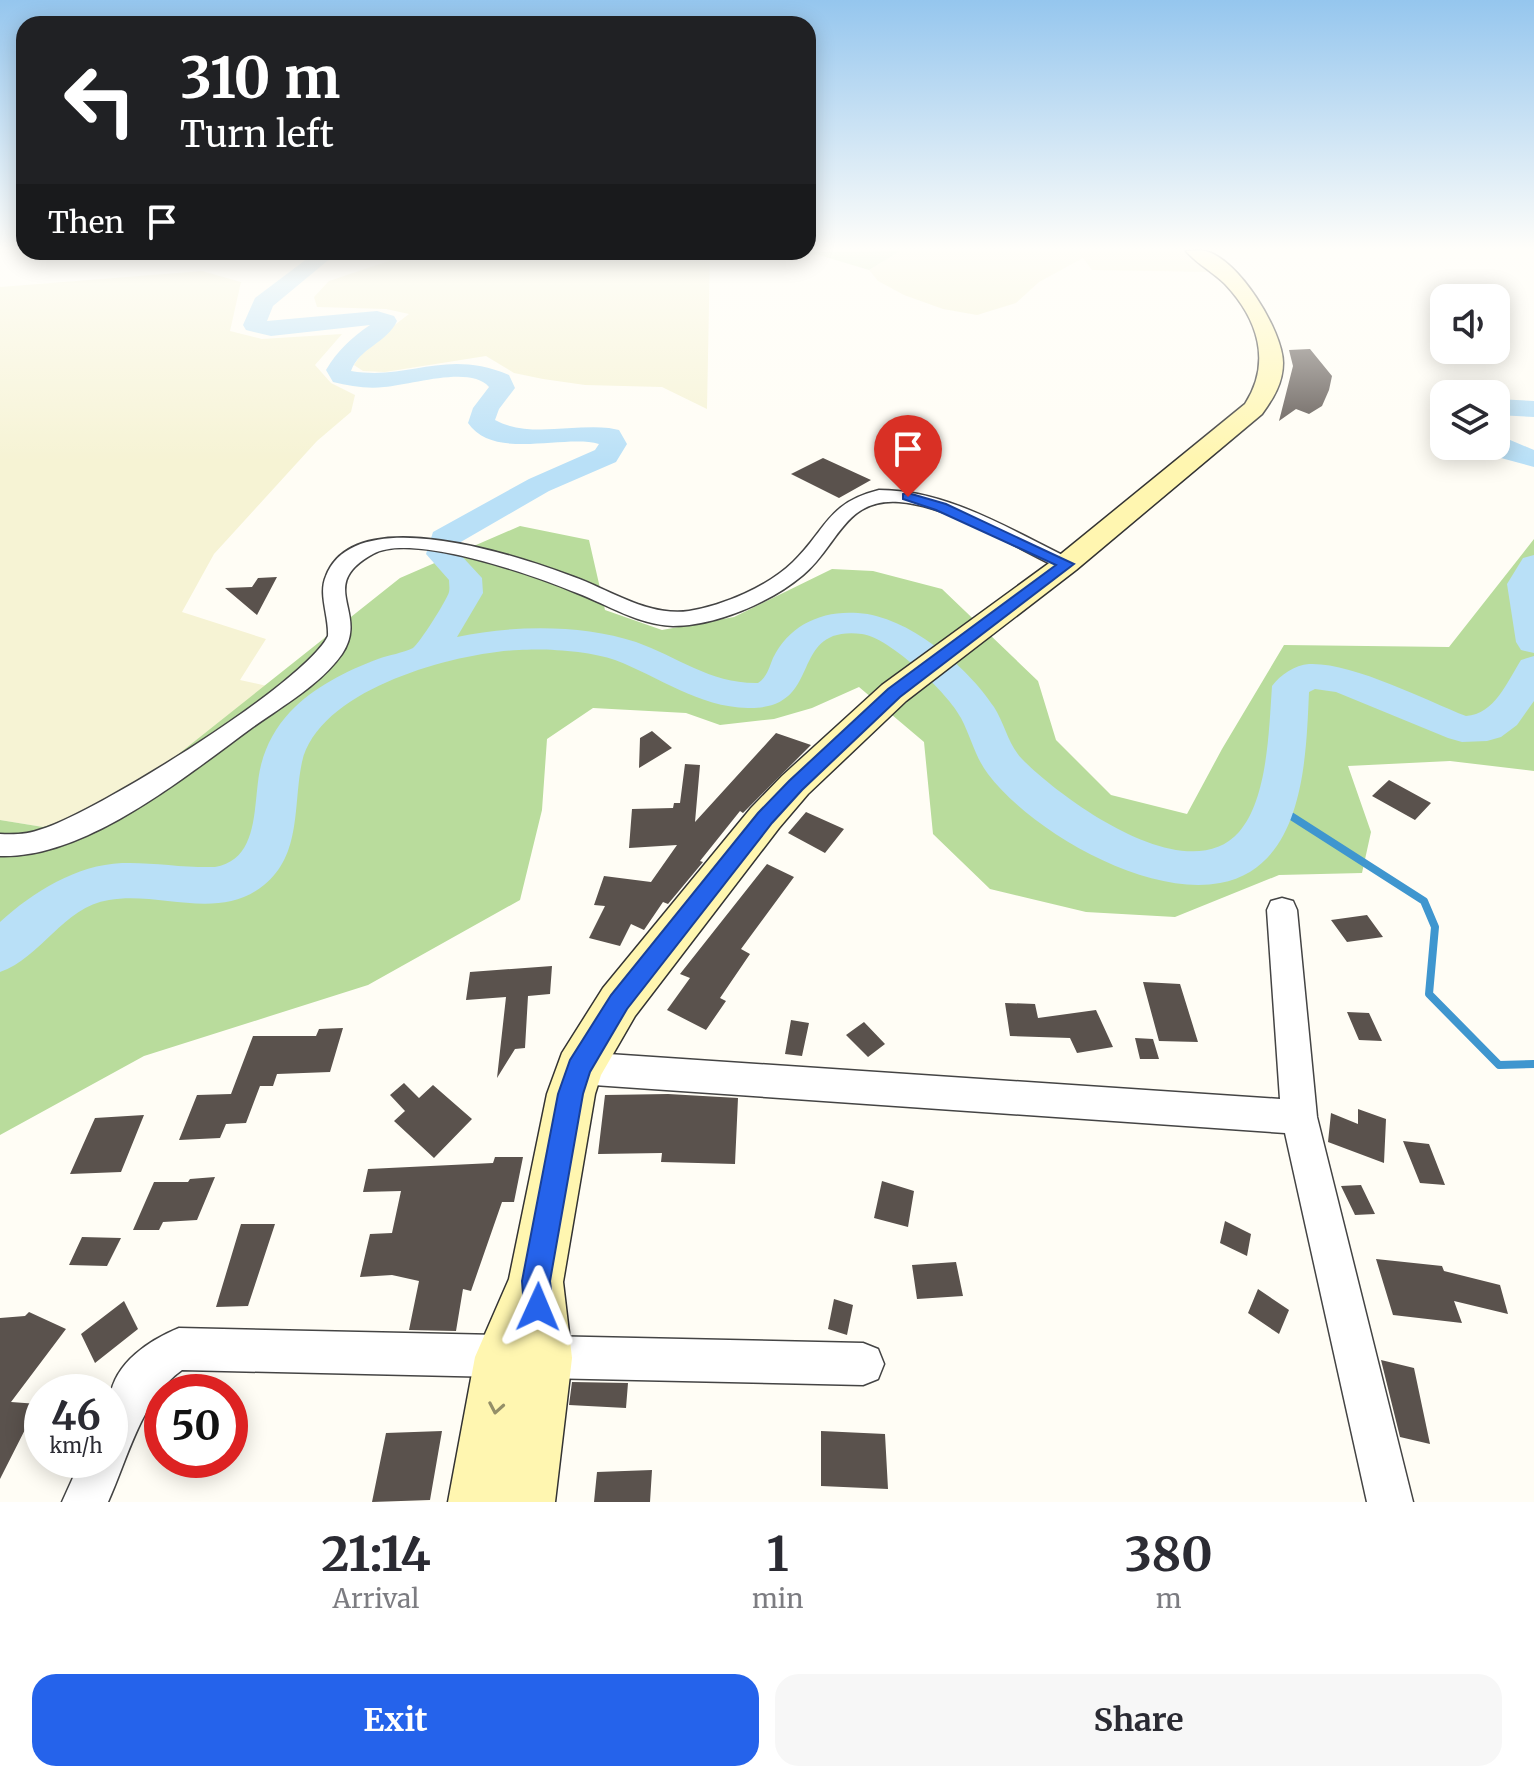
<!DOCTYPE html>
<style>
:root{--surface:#fff;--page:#f7f7f7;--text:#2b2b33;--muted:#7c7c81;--accent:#2563eb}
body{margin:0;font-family:Merriweather,serif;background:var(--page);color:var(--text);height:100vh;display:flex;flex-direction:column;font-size:30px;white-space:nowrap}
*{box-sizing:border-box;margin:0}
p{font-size:26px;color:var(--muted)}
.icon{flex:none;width:44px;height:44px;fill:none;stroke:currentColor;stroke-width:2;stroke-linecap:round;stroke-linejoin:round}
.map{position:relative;height:1502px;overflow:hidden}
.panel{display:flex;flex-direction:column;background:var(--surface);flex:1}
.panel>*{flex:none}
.banner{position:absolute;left:16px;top:16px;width:800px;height:244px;border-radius:24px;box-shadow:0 4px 20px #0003;background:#202124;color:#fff;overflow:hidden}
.fabs{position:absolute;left:1430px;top:284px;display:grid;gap:16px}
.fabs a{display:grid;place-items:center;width:80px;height:80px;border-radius:16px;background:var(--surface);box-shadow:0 4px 20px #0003;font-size:40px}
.speed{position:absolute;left:24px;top:1374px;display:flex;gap:16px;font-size:40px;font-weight:700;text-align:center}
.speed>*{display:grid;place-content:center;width:104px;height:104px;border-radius:50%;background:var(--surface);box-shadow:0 4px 20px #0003;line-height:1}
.speed small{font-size:20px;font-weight:400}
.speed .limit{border:12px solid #d22;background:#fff;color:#111}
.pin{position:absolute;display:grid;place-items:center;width:68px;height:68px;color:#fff;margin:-82px -34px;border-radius:50% 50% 50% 0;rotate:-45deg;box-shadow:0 0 8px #0007}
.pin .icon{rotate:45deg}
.me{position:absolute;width:88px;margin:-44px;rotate:1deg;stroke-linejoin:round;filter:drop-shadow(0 0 6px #0008)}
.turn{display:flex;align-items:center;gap:28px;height:168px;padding:0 32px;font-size:36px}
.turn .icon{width:104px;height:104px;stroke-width:2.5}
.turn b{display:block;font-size:56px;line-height:68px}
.then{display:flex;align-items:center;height:76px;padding:0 32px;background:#0003;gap:16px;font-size:30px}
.eta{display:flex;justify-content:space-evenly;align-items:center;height:136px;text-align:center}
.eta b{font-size:48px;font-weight:700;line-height:56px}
.action{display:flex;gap:16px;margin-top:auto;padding:16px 32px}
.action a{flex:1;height:92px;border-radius:24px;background:var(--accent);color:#fff;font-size:32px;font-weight:700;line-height:92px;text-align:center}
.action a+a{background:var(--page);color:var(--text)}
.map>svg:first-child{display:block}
.farmland{fill:#f6f3d4}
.green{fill:#d5ebbd}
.forest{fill:#b9dc9c}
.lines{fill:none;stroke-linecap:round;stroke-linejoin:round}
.stream-far1{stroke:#3f96cf;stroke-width:7}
.stream{stroke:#3f96cf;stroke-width:8}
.river{fill:#b9e0f7;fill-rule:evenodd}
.building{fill:#5a524d}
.minor-casing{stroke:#444;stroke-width:3}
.secondary-casing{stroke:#333;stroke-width:3}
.minor{fill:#fff;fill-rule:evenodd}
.secondary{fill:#fff6b0;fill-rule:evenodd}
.oneway{stroke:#948f68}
.route{fill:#2563eb;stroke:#184099;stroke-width:2}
</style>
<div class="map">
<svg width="1534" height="1502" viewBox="0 0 1534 1502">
<rect width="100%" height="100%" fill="#fffdf5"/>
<path class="farmland" d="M900 251H1183L1212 272 1092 270 1083 258 1039 282 1016 303 977 315 943 309 904 295 878 281 869 270Z
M416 252H710L707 409 662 387 585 385 543 379 514 373 486 356 385 372 363 371 354 365 366 347 409 314 386 309 317 307 314 297 329 281Z
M202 271 241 282 230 331 262 339 342 334 315 365 331 383 355 395 351 412 317 441 214 554 182 612 266 639 240 680 267 686 161 768 80 815 43 827 0 820V287Z"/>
<path class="green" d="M900 251 869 270 819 255 781 252Z"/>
<path class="forest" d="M520 526 589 540 605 610 662 630 734 617 832 569 873 571 942 589 1038 681 1056 740 1111 795 1187 814 1222 749 1284 645 1449 647 1534 539V771L1450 761 1348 766 1371 832 1362 873 1279 875 1175 917 1086 912 990 889 933 834 924 742 859 687 812 708 774 719 720 725 686 713 593 708 547 739 542 810 520 900 368 985 144 1056 0 1135V820L43 827 80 815 161 768 400 578Z"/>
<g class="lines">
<path class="stream-far1" d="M1274 805 1280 809"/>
<path class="stream" d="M1277 807 1424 901 1435 927 1429 994 1499 1065 1534 1064"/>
<path class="river" d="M316 252H338L273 306 267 321 377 311 394 316 397 321C387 343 359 348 351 371 410 381 444 348 509 375L515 388 499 409 495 420C528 438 573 424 609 428L619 430 627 444 616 462 549 491 459 543 458 552 482 578 483 593 457 637C513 625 581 624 636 642 678 657 711 684 758 683 767 677 769 668 773 658 789 625 822 610 858 613 908 616 967 666 994 707 1005 724 1008 745 1023 760 1063 800 1187 891 1239 832 1268 799 1269 728 1272 686 1280 675 1295 665 1309 664 1352 662 1425 700 1466 716 1495 714 1507 682 1521 660L1534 656V701L1517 725 1501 737 1487 741 1462 742 1448 738 1336 692 1315 689 1309 692C1306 760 1304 867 1220 883 1146 897 1032 832 988 774 975 757 971 737 961 718 949 694 889 637 862 634 785 625 827 710 748 708 698 707 660 677 615 660 591 651 545 648 519 650 454 653 319 689 302 762 293 804 302 855 264 885 219 922 160 891 109 900 63 907 41 958 0 972V922C33 892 76 865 122 863 153 862 184 868 215 867 262 859 252 800 261 765 266 745 276 727 290 712 314 687 346 671 378 659 389 655 403 653 413 648 419 644 447 600 449 592 450 588 449 584 449 580L426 554 433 532 529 479 595 450 599 444C564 434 494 461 468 423L473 408 489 387C471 365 411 385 384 387 367 389 350 386 333 382L326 370C338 350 351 338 370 325L271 336 246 330 243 325 255 298Z
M1496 399 1534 401V417L1496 415Z
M1496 434 1534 450V467L1501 458 1486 448 1496 446Z
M1534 555V653L1521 650 1516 642 1507 584 1523 558Z"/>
</g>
<path class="building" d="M1310 349 1332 376 1329 390 1322 406 1309 414 1296 409 1279 421 1293 366 1289 350Z
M823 458 871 480 839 498 791 474Z
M277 577 257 615 225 588 252 587 258 578Z
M652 731 672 748 639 768 640 738Z
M776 733 811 745 743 813 740 811 700 861 703 862 668 904 663 902 644 930 631 924 620 946 589 938 605 906 594 905 604 876 651 882 677 845 629 848 632 809 673 808 674 803H680L685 764 700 765 695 822Z
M1389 780 1431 803 1415 820 1372 796Z
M806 812 844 829 825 853 788 833Z
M767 864 794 877 741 949 750 954 720 998 726 1001 706 1030 667 1010 690 978 680 974Z
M1367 915 1383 937 1347 942 1331 920Z
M552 966 550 994 528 996 525 1048 515 1049 497 1078 506 997 466 1000 470 972Z
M1143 982 1180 984 1198 1042 1159 1041Z
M1005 1003 1035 1004 1038 1018 1096 1010 1113 1047 1077 1053 1070 1038 1010 1036Z
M1347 1012 1369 1013 1382 1041 1359 1040Z
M791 1020 809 1023 802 1056 785 1054Z
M864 1022 885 1044 868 1057 846 1035Z
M343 1028 330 1072 277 1074 273 1086H260L246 1123 226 1124 220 1138 179 1140 197 1095 231 1094 253 1036H316L319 1029Z
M1135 1038 1153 1039 1159 1059H1140Z
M404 1083 419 1098 433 1085 472 1119 434 1158 394 1121 405 1111 390 1095Z
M668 1094 738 1098 735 1164 661 1162 662 1153 598 1154 605 1095Z
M1358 1109 1386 1119 1384 1163 1328 1142 1331 1113 1358 1124Z
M144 1115 121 1172 70 1174 95 1118Z
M1403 1141 1429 1144 1445 1185 1420 1183Z
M495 1157H523L514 1202H502L471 1291 463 1289 456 1331 409 1330 419 1281 392 1275 360 1277 370 1234 392 1233 401 1191 363 1192 368 1169 493 1163Z
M215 1177 197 1220 163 1222 159 1230H133L154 1182H188L190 1179Z
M882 1181 914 1191 908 1227 874 1218Z
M1361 1185 1375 1214 1355 1215 1341 1186Z
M1225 1221 1251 1234 1247 1256 1220 1243Z
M241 1224H275L248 1306 216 1307Z
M82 1237 121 1238 107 1266 69 1265Z
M1376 1259 1442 1266 1444 1271 1500 1285 1508 1314 1454 1301 1462 1323 1393 1315Z
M956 1262 963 1296 917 1299 912 1265Z
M1258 1289 1289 1310 1279 1334 1248 1313Z
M834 1299 853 1305 847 1335 828 1329Z
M124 1301 138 1329 95 1363 81 1334Z
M29 1312 66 1329 11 1402 38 1404 0 1479V1318L25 1316Z
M1381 1360 1414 1368 1430 1444 1400 1437Z
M572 1382 628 1383 626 1408 569 1405Z
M442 1431 430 1500 372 1502 386 1433Z
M821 1431 885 1434 888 1489 821 1486Z
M652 1470 650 1502H594L597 1472Z"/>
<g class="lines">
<g class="minor-casing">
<path id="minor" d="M879 490C949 490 1012 531 1073 560L1077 564 1066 570 1059 568C1012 546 951 506 899 502 844 498 838 546 803 575 771 602 716 626 673 626 639 625 608 605 577 593 536 576 412 532 373 554 315 586 370 612 342 654 320 685 284 705 253 727 187 775 86 859 0 856V834C14 835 29 834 42 829 97 812 305 683 328 636 329 616 318 594 326 576 355 500 521 557 574 577 610 590 649 617 689 611 724 605 767 587 793 562 827 529 827 503 879 490Z
M1282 898 1293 901 1297 910 1317 1117 1413 1502H1367L1285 1133 579 1084 567 1079 562 1068 567 1057 579 1052 1280 1099 1267 910 1271 901Z
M179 1328 863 1343 878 1349 884 1364 878 1379 863 1385 182 1370C141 1399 128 1458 108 1502H62L81 1460H110C110 1440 107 1417 110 1397 115 1362 150 1340 179 1328Z"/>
</g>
<g class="secondary-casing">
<path id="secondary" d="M1186 251C1192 251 1199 250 1205 251 1238 258 1283 331 1283 363 1283 383 1273 399 1262 414L1076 570 906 701 808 794 779 828 635 1016 601 1075 595 1094 563 1282 572 1358 555 1502H448L475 1357 509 1279 547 1094 562 1053 603 988 751 808 782 776 882 685 1056 558 1245 404C1272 362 1258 319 1225 284 1213 272 1197 264 1186 251Z"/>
</g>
<use href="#minor" class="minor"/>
<use href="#secondary" class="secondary"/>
</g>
<defs><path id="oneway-chevron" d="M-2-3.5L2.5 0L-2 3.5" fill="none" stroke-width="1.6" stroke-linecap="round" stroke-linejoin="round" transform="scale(2)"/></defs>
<use class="oneway" href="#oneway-chevron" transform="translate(496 1408) rotate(100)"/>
<linearGradient id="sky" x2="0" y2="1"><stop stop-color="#95c6ee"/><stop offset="0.54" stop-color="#fffefa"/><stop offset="1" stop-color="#fffefa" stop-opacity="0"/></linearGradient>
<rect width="1534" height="461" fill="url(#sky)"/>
<path class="route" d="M908 493 946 504 1074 564 900 697 802 790 772 823 627 1009 590 1072 583 1094 550 1281 553 1307 548 1317 538 1321 528 1317 524 1307 522 1281 558 1094 570 1060 611 995 758 813 789 781 888 689 1056 565 936 510 903 499V494Z"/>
</svg>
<div class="fabs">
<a><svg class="icon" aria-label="sound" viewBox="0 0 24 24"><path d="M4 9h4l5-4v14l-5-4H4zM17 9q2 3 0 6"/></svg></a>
<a><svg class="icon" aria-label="layers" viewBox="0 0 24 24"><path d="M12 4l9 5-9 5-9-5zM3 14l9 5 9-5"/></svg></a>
</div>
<div class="speed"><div>46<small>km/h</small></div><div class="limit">50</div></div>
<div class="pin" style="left:908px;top:497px;background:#d93025"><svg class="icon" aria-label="arrive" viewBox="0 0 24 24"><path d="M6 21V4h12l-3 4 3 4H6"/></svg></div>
<svg class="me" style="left:538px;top:1307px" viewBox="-20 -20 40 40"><path d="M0-17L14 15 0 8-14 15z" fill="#2563eb" stroke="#fff" stroke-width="4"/></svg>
<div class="banner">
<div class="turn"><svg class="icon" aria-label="left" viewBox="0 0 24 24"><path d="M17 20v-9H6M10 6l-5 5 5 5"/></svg><div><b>310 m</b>Turn left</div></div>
<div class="then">Then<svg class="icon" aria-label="arrive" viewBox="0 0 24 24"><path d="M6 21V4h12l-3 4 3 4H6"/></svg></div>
</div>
</div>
<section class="panel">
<div class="eta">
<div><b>21:14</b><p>Arrival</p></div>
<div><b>1</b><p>min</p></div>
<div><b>380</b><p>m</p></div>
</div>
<div class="action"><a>Exit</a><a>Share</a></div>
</section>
